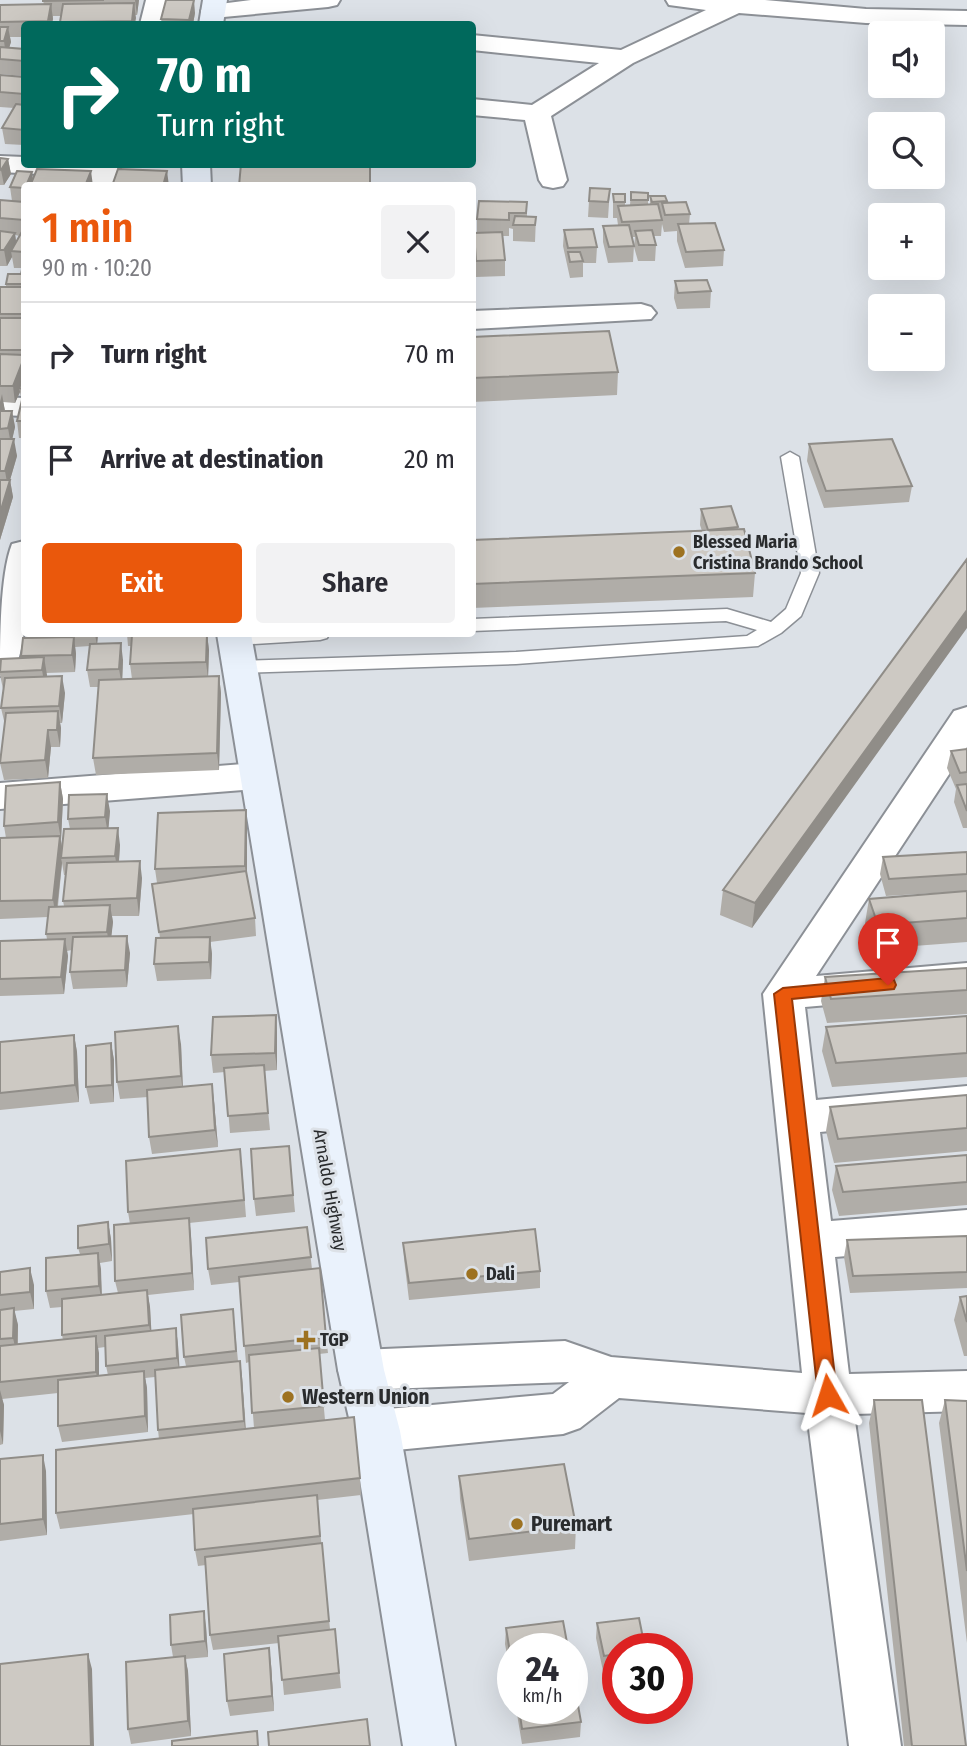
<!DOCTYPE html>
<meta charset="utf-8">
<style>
:root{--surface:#fff;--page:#f2f2f3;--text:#2b2b33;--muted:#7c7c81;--line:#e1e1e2;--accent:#ea580c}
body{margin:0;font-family:"Fira Sans Condensed",sans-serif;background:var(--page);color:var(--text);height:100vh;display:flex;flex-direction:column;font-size:26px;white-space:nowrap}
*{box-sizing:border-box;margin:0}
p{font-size:23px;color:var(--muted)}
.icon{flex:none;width:38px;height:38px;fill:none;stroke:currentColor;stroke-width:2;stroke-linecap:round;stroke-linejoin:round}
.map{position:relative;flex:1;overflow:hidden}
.panel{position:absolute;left:21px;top:182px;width:455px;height:455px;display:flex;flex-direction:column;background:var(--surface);border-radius:7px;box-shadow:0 7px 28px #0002}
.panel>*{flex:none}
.top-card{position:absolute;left:21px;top:21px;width:455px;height:147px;border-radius:7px;box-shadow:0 7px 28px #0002;background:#00695c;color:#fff;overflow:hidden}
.fabs{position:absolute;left:868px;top:21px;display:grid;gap:14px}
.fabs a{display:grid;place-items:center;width:77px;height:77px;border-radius:7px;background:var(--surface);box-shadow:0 7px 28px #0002;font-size:35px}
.speed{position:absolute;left:497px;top:1633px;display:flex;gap:14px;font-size:35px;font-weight:700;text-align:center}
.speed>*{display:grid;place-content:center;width:91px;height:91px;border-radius:50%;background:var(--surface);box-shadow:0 7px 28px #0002;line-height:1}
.speed small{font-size:18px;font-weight:400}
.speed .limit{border:10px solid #d22;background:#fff;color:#111}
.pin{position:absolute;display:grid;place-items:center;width:60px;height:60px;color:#fff;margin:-72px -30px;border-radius:50% 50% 50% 0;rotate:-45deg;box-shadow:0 0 7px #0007}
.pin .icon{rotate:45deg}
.me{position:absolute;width:77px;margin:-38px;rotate:354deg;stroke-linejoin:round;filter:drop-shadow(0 0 5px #0008)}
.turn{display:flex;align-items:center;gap:24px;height:147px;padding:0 21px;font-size:32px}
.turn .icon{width:91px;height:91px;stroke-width:2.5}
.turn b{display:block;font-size:49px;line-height:60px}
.round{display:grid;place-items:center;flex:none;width:74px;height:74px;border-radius:7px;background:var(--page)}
.summary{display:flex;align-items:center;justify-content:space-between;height:119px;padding:0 21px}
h1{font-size:42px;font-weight:600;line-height:52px;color:var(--accent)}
.primary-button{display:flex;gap:14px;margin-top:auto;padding:14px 21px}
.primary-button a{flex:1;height:80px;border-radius:7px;background:var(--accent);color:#fff;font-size:28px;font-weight:600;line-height:80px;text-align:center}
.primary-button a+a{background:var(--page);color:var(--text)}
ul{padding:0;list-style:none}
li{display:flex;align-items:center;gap:21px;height:105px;padding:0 21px;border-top:2px solid var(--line)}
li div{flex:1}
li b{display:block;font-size:26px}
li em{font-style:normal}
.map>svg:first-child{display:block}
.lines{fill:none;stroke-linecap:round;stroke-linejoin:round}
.service-casing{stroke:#8c9096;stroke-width:3}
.minor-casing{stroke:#8c9096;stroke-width:4}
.tertiary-casing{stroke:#8c9096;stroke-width:4}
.secondary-casing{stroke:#8c9096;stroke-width:4}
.service{fill:#fff;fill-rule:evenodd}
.minor{fill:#fff;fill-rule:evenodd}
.tertiary{fill:#fff;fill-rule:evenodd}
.secondary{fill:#eaf2fc;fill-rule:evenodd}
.wall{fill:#b0ada8;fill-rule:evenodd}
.shaded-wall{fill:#908d88}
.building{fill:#cdc9c3;stroke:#908d88;stroke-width:2}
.route{fill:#ea580c;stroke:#983908;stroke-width:2}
.poi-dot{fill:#9d7221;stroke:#dce1e7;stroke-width:2.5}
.labels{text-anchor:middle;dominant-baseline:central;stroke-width:6;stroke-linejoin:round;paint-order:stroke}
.poi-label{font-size:18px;font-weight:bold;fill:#292b2d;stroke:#dce1e7;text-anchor:start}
.street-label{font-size:18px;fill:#292b2d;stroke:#dce1e7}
.near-poi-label{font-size:21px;font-weight:bold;fill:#292b2d;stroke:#dce1e7;text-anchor:start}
</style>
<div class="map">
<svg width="967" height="1746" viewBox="0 0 967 1746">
<rect width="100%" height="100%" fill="#dce1e7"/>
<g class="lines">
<g class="service-casing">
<path id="service" d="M790 452 799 457 819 573 801 616 781 633 758 646 516 664 238 673 231 671 228 667 231 663 238 661 516 652 747 636 757 630 726 621 472 631V619L727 609 771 622 786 609 801 573 781 457Z
M233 634H329L327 638 320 640 235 645 228 643 226 639Z"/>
</g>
<g class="minor-casing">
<path id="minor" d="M146 0H170L164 24H140Z
M251 0H340L337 5 328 7 213 18 204 16 201 11 204 6Z
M666 0H765L866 9 967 11V25L866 23 739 13 633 63 551 116 567 180 563 186 553 188 543 186 539 180 525 120 472 115V99L532 105 599 63 472 50V35L621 50 706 10 669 5Z
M94 164H121L115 186H87Z
M641 304 651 307 656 313 651 319 472 329V311Z
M0 397 24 398V416L0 415Z
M24 541C27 573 30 645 12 673L0 676C0 639 0 575 12 544Z
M967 707V747L816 976 967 963V993L805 1007 816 1100 967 1086V1118L820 1132 831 1221 967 1210V1246L835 1257 849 1374 967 1371V1411L854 1414 901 1746H849L807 1413 619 1398 580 1428 563 1434 376 1452 359 1446 352 1431 359 1416 376 1410 553 1394 569 1382 361 1390 345 1384 338 1370 345 1356 361 1350 565 1341 611 1357 802 1373 763 994 954 711Z
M257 763 270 767 275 776 270 785 257 789 0 809V783Z"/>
</g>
<g class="tertiary-casing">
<path id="tertiary" d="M0 156 24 157V164H109L106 170 77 176 0 172Z"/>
</g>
<g class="secondary-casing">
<path id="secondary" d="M203 0H227L223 24H199Z
M182 164H210L211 186H183Z
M217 634H251L384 1370 400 1431 455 1746H403L352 1431 338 1370Z"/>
</g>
<use href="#service" class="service"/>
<use href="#minor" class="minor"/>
<use href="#tertiary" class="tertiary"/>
<use href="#secondary" class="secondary"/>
</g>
<path class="wall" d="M43 0H139L137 15H135V24H60L61 16H53L52 24H24V37H10L11 42 9 48 24 49V76L0 74V5H44Z
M195 13 193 24H162L161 19Z
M0 75 24 77V145L5 144 2 128 14 108 0 107Z
M0 158 8 159 11 174 4 185H0Z
M91 171 24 186V438H19L17 421 22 402 20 392 15 403 3 402 5 411H12L15 427 12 439 17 456 10 480 13 497 0 540V287H6V284L21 274 22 268H14L12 257 7 266H0V200L12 201 10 187 33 178ZM15 235 20 236 16 243Z
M610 189 608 218 588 217 589 201Z
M631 192 648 193V204H650V196L667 201V203L690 214 689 224 724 250 723 266 685 268 677 241V231L664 232 662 224 661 236H653L656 245 655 261H638L634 247 635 237H632L634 246 633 262 608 263 603 242V226L618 225 617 218H613V194H625V205H630Z
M527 202V217H536L535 242 513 241V229L509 228V236H503L505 260V276L476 277 474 233H477V219Z
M564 230 597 247 596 263H583V277L570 278 563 246Z
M675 281 711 291 710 308 677 309 674 298Z
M472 337 618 372 617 395 472 402Z
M809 444 912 486 909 502 824 508 807 461Z
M701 509 738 527V530L755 573 753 597 472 608V540L702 531 700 525Z
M967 559 752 928 720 915 723 890Z
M28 634H98L97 644 123 660 122 680 132 679 130 664 131 646H128L127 634H207L209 650 208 677 219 676 221 693 219 770 96 775 93 758 99 687H90L87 670 90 646 75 647 76 654 75 672 46 673 47 676 65 693 62 723H60L61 728 60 747H51L48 778 4 780 0 763 5 725 1 708 4 689H3L0 675V667L21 658V656L29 638Z
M967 749V828H963L954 802 956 789 947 768 951 751Z
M60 782 63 799 61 840 62 848 70 829 68 819 110 811 108 828 120 845 119 862 142 878 139 916H112L113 922 111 936 130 953 127 987 73 989 70 972 72 950 67 951 68 956 64 994 0 996V941L47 939 46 934 48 917 0 919V838H6L4 826ZM62 863 64 875H66L63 901 64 906H58Z
M246 810 247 827V875L255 918 256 936 210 942 212 954 211 979 157 981 154 964 160 938 152 884 157 883 155 869Z
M967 852V891L886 896 880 874 883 857Z
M967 891V942L874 949 865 923 869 899Z
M967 968V1014L827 1023 821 1001 825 977Z
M276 1015 277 1032V1070L264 1071 270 1130 230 1133 225 1072 213 1073 211 1055Z
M967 1016V1077L832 1087 822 1051 826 1027Z
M74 1035 77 1052 79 1102 0 1110V1042Z
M111 1043 114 1060V1102L90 1104 86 1087Z
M181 1044 183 1086 214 1101 218 1147 152 1154 149 1137 148 1097 120 1099 117 1082Z
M967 1095V1151L834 1163 826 1131 830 1107Z
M289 1146 295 1212 256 1216 254 1199Z
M967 1155V1205L839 1216 832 1190 836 1166Z
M242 1166 246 1217 189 1223 194 1290 148 1295 150 1307 151 1331 176 1328 178 1345 179 1367 186 1366 184 1357 233 1309 238 1361H240L242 1377 246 1429 254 1428 249 1362 246 1363 239 1282 211 1285 208 1269 307 1227 312 1269 326 1337 328 1353 319 1354 325 1420 360 1478 361 1495 317 1500 330 1629H335L341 1688 284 1695 279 1643 213 1650 210 1635 206 1565 198 1566 195 1550 194 1514 60 1529 56 1513 159 1439 158 1430 155 1377 145 1378 147 1388 148 1432 62 1442 58 1426V1393L2 1399 4 1405 3 1444 0 1445V1272L34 1285V1309L14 1311 18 1325V1345L63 1340 62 1335V1307L50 1308 46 1291 80 1254 78 1248 108 1222 111 1239 112 1261 100 1263 102 1295 118 1293 115 1281 130 1224 128 1212ZM105 1347 106 1366 108 1375 99 1376 98 1348Z
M967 1236V1288L850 1293 844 1257 847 1240Z
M403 1243 540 1271V1288L409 1300 404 1259Z
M967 1296V1356H964L954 1320 960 1297Z
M874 1400 966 1746H904L869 1423Z
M945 1400 967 1401V1643L939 1423Z
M0 1459 46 1471 47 1535 0 1541Z
M459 1476 576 1526 575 1549 469 1561 460 1499Z
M597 1623 618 1648V1669L603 1671 596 1638Z
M206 1626 208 1657 185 1659 188 1671 191 1736 131 1744 128 1729 173 1657 171 1645Z
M506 1628 513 1648V1688L505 1644Z
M271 1664 274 1711 230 1716 227 1701Z
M516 1708H572L581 1722 580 1737 522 1744Z"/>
<path class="shaded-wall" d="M135 0H139L137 15Z
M191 0H194L195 13 193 24H189V20Z
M134 3 136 18 135 24H132Z
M51 4 53 19 52 24H48V21Z
M8 27 11 42 6 57 4 41Z
M8 159 11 174 4 185 1 170Z
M91 171 93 186H85Z
M167 171 169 186H163Z
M32 172 34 186H26Z
M15 233 17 249 11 251 12 257 7 266 4 250Z
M24 358V375H23L24 382 19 388 20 392 15 403 13 386Z
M2 394 5 411 0 417V402Z
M12 411 15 427 11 445 8 428Z
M14 439 17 456 10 480 13 497 0 540V513L8 488 5 471Z
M967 610V628L752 928 755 903Z
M95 634H98L97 646Z
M207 634 209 650 208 679 206 662Z
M74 637 76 654 75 672 72 655Z
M121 643 123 660 122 686 119 669Z
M44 657 47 675 45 687 42 670Z
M62 676 65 693 62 723 59 706Z
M219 676 221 693 219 770 217 753Z
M58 711 61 728 60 747 57 730Z
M48 730 51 747 48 778 45 760Z
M60 782 63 799 61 840 58 822Z
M107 794 110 811 108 834 105 817Z
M246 810 247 827V883L245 866Z
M118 828 120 845 118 873 115 856Z
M60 836 63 853 61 858 62 863 56 917 53 900Z
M140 861 142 878 139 916 137 898Z
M110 905 113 922 110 949 107 932Z
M127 936 130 953 127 987 125 970Z
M210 937 212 954 211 979 209 962Z
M65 939 68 956 64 994 61 977Z
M276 1015 277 1032V1070L275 1053Z
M178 1026 181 1044 183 1094 181 1076Z
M74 1035 77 1052 79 1102 75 1085Z
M111 1043 114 1060V1102L112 1085Z
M212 1084 214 1101 218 1147 215 1130Z
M189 1218 191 1235 194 1290 192 1273Z
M108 1222 111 1239 112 1261 109 1244Z
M98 1253 101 1269 102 1303 99 1286Z
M30 1268 34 1285V1309L30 1292Z
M147 1290 150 1307 152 1341 149 1325Z
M14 1308 18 1325 17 1355 13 1338Z
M176 1328 178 1345 180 1375 177 1358Z
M96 1336 99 1353V1388L96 1372Z
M240 1361 242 1377 246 1437 244 1421Z
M144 1371 147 1388 148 1432 145 1416Z
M0 1390 4 1405 3 1444 0 1431Z
M43 1455 46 1471 47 1535 43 1519Z
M204 1611 206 1626 208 1657 205 1641Z
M269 1648 271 1664 274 1711 272 1696Z
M88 1654 92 1669 94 1746H91Z
M185 1656 188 1671 191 1736 188 1721Z"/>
<path class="building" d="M43 0H104L43 1Z
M166 0H194L189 20 161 19Z
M134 3 132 21 60 22 63 4Z
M51 4 48 21 0 22V5Z
M0 27H8L4 41H0Z
M0 47 24 49V61L0 59Z
M0 75 24 77V94L0 92Z
M16 104 24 105V130L2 128Z
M0 158 8 159 1 170 0 169Z
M241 164H370V186H239Z
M37 169 91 171 85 186H30Z
M118 169 167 171 163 186H112Z
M17 171 32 172 26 186H24V188L10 187Z
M590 188 610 189 608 202 589 201Z
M631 192 648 193V200H631Z
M613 194H625V202H614Z
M650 196H665L667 201 652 202Z
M0 200 24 202V220L0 218Z
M479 201 527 202 526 213H509V220L477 219Z
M686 202 690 214 665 215 662 203Z
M658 204 662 220 622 222 618 206Z
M515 216 536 217 535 225H513Z
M715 223 724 250 686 252 678 224Z
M629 225 634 246 609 247 603 226Z
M24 228V252L11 251Z
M593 229 597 247 568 248 564 230Z
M652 230 656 245H639L635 231Z
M0 231 15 233 4 250H0Z
M502 232 505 260 476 261 474 233Z
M568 252H580L583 261 570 262Z
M24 261V284H6L8 274H21Z
M707 280 711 291 678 293 675 281Z
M0 287H24V314H0Z
M0 318H24V350H0Z
M609 331 618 372 472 378V337Z
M0 354 24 355V358L13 386H0Z
M24 378V389L19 388Z
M22 400H24V421H17Z
M0 411H12L8 428 0 429Z
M0 439H14L5 471H0Z
M892 439 912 486 826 491 809 444Z
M0 480H10L0 513Z
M731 506 738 527 708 530 701 509Z
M744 529 755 573 472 584V540Z
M967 559V610L755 903 723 890Z
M177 634H207L206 662 130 664 132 635Z
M74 637 72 655 21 656 23 638Z
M121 643 119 669 87 670 90 644Z
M44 657 42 670 0 672 1 659Z
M62 676 59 706 1 708 5 678Z
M219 676 217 753 93 758 99 680Z
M58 711 57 730H48L45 760 0 763 6 713Z
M967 749V772L960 773 951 751Z
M60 782 58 822 4 826 6 786Z
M967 784V811L957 785Z
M107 794 105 817 68 819 69 795Z
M246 810 245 866 155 869 158 813Z
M118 828 115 856 61 858 64 829Z
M60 836 53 900 0 901V838Z
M967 852V874L889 879 883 857Z
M140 861 137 898 63 901 67 863Z
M246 871 255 918 159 932 152 884Z
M967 891V918L878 925 869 899Z
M110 905 107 932 46 934 49 907Z
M127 936 125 970 70 972 73 937Z
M210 937 209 962 154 964 156 938Z
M65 939 61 977 0 979V941Z
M967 968V990L831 999 825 977Z
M276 1015 275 1053 211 1055 213 1017Z
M967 1016V1053L836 1063 826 1027Z
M178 1026 181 1076 117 1082 115 1032Z
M74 1035 75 1085 0 1093V1042Z
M111 1043 112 1085 86 1087V1046Z
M264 1065 268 1113 228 1116 224 1068Z
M212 1084 215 1130 149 1137 147 1090Z
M967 1095V1128L838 1139 830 1107Z
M289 1146 293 1195 254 1199 251 1149Z
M240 1149 244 1200 128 1212 126 1161Z
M967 1155V1182L843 1192 836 1166Z
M189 1218 192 1273 115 1281 114 1225Z
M108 1222 109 1244 78 1248V1226Z
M307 1227 311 1257 208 1269 206 1238Z
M535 1229 540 1271 409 1283 403 1243Z
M967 1236V1272L853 1276 847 1240Z
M98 1253 99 1286 46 1291V1258Z
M30 1268V1292L0 1295V1272Z
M320 1268 326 1337 244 1346 239 1277Z
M147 1290 149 1325 62 1335V1299Z
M967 1296V1322L960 1297Z
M14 1308 13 1338 0 1339V1310Z
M233 1309 236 1351 184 1357 181 1315Z
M176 1328 177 1358 106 1366 105 1336Z
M96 1336V1372L0 1382V1346Z
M319 1348 324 1406 252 1413 249 1355Z
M240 1361 244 1421 158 1430 155 1370Z
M144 1371 145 1416 58 1426V1380Z
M874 1400H922L966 1746H912Z
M945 1400 967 1401V1571Z
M354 1417 360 1478 56 1513V1450Z
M43 1455V1519L0 1524V1459Z
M564 1464 576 1526 469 1539 459 1476Z
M317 1495 320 1536 195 1550 193 1509Z
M322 1543 329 1621 210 1635 205 1557Z
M204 1611 205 1641 171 1645 170 1615Z
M639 1618 645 1648H618V1654L604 1656 597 1623Z
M563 1621 568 1648H513V1671L506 1628Z
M335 1629 339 1673 282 1680 278 1636Z
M269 1648 272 1696 227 1701 224 1654Z
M88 1654 91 1746H0V1664Z
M185 1656 188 1721 128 1729 126 1662Z
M572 1672 581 1722 522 1729 519 1708H572Z
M367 1719 370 1746H269L268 1732Z
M257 1731 258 1746H172V1741Z"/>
<path class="route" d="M888 978 894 980 896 985 894 989 792 999 837 1395 835 1401 828 1404 821 1401 818 1395 774 994 783 988Z"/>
<g class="poi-dot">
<circle cx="679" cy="552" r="7"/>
<circle cx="472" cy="1274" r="7"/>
<path d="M302.5 1329.5h7v7h7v7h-7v7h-7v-7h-7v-7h7z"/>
<circle cx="288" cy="1397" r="7"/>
<circle cx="517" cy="1524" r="7"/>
</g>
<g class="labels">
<g class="poi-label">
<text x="693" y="542">Blessed Maria<tspan x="693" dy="21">Cristina Brando School</tspan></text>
<text x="486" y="1274">Dali</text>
<text x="320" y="1340">TGP</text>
</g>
<g class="street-label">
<text transform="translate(330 1190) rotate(80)">Arnaldo Highway</text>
</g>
<g class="near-poi-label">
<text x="302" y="1397">Western Union</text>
<text x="531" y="1524">Puremart</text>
</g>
</g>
</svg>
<div class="fabs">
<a><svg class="icon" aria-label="sound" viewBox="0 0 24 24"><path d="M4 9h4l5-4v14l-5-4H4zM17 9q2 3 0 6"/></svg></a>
<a><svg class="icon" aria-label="search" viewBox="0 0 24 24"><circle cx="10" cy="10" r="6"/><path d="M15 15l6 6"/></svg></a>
<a>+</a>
<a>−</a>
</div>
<div class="speed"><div>24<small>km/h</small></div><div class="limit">30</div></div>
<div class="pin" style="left:888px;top:985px;background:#d93025"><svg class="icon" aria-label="arrive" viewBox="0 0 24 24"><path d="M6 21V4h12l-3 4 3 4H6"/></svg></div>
<svg class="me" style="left:828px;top:1395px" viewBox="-20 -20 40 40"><path d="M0-17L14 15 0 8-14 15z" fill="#ea580c" stroke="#fff" stroke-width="4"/></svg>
<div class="top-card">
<div class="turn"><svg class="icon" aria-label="right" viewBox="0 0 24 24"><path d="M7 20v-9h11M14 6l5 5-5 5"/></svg><div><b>70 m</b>Turn right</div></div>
</div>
<section class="panel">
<div class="summary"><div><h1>1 min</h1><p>90 m · 10:20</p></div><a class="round"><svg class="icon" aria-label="close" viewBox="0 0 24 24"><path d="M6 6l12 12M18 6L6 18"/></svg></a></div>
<ul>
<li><svg class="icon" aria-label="right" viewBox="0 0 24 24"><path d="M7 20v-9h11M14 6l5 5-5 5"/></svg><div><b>Turn right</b></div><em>70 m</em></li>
<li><svg class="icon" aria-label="arrive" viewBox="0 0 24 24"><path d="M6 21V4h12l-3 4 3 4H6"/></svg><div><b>Arrive at destination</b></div><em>20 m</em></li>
</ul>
<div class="primary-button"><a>Exit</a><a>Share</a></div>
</section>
</div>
